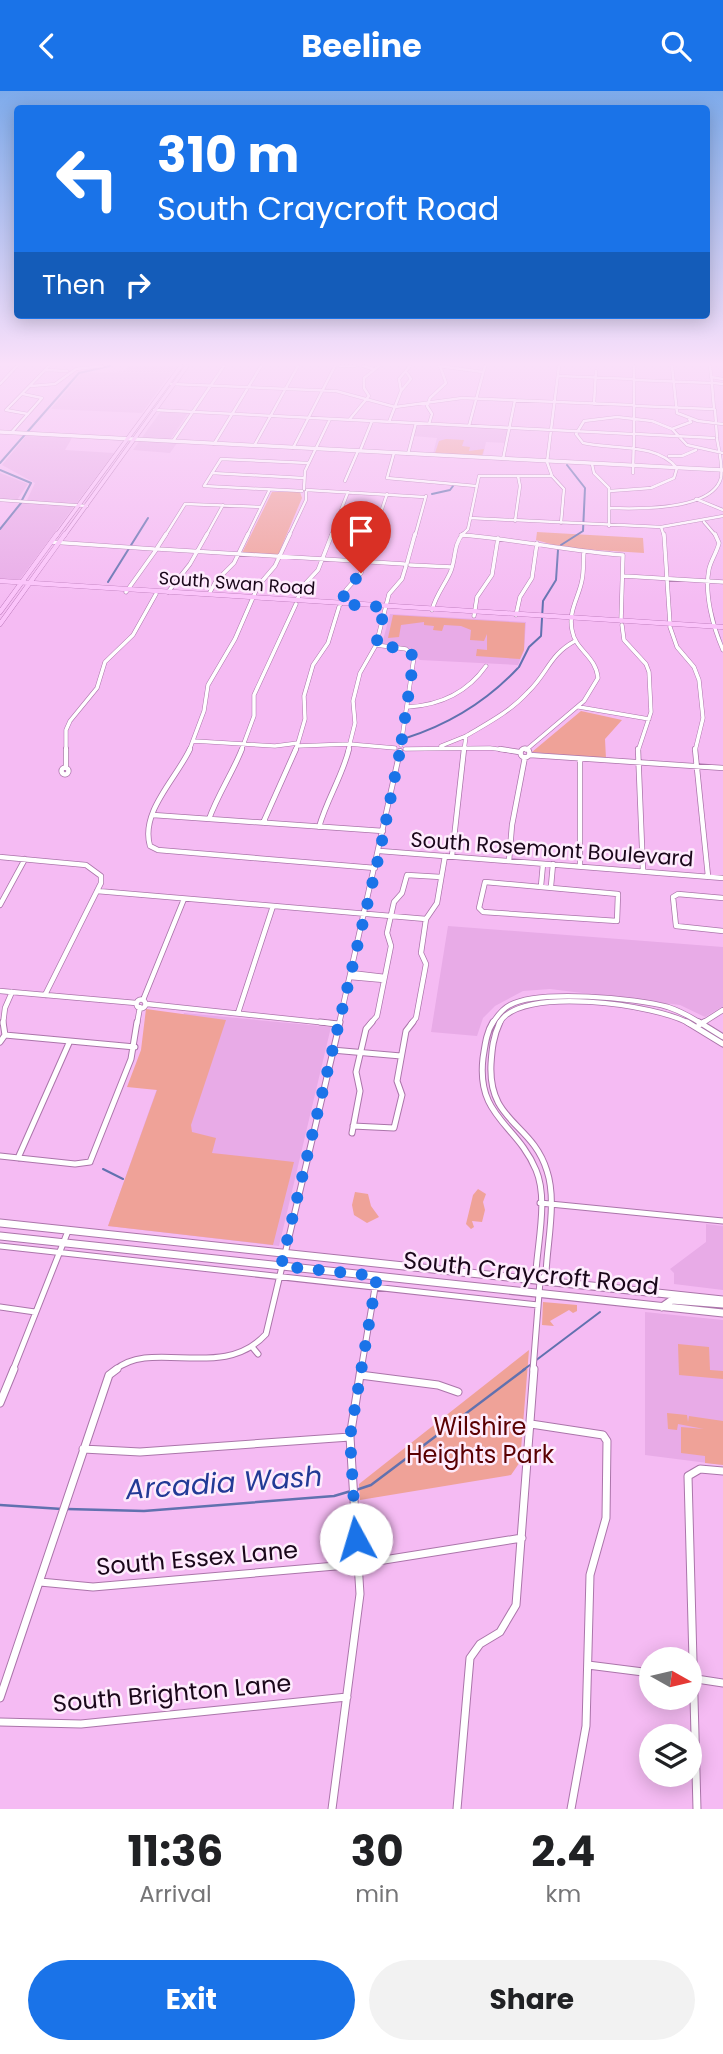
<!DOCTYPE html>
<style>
:root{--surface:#fff;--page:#f2f2f2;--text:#202124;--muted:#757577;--accent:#1a73e8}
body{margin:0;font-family:Poppins,sans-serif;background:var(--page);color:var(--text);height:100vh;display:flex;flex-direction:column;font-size:26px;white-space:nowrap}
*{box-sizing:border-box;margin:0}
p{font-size:23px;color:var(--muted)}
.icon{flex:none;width:38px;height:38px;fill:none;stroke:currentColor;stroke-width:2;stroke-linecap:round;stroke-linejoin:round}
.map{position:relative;height:1718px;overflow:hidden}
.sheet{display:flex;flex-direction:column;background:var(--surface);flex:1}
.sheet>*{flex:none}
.top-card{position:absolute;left:14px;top:14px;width:696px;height:214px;border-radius:7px;box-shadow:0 4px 18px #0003;background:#1a73e8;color:#fff;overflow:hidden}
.needle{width:46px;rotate:98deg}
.fabs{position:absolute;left:639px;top:1556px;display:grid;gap:14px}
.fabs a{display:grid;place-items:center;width:63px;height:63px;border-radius:50%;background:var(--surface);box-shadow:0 4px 18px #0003;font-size:35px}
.pin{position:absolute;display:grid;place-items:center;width:60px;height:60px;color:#fff;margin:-72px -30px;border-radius:50% 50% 50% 0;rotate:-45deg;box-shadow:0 0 7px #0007}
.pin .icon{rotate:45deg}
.me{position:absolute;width:77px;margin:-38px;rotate:354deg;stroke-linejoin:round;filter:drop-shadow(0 0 5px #0008)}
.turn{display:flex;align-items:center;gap:24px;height:147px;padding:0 28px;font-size:32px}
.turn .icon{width:91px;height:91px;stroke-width:2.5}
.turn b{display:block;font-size:49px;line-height:60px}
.then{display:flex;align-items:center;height:66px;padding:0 28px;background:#0003;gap:14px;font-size:26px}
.eta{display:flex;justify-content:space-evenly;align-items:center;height:119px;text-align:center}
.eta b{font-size:42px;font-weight:700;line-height:49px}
.action{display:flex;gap:14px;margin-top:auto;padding:14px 28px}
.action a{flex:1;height:80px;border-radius:42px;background:var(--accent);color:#fff;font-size:28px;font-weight:700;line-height:80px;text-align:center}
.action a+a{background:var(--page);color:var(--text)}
header{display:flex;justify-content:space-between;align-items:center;height:91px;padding:0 28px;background:var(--accent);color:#fff;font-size:32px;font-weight:700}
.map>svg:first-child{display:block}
.built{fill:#e8abe7}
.green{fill:#efa298}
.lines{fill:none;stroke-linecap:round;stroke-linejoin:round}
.stream-far1{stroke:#6171af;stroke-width:2}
.stream{stroke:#6171af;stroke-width:2.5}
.minor-far4-casing{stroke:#ab75aa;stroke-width:3.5}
.minor-far3-casing{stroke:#ab75aa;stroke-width:4.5}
.minor-far2-casing{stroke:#ab75aa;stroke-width:6}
.minor-far1-casing{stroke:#ab75aa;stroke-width:7}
.minor-casing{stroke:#ab75aa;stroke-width:9}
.tertiary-casing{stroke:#ab75aa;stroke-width:4.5}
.secondary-casing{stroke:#ab75aa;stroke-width:9}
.primary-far1-casing{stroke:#aa67a9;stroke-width:4.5}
.primary-casing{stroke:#aa67a9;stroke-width:5}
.minor-far4{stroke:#fff;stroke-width:2.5}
.minor-far3{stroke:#fff;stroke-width:3.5}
.minor-far2{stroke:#fff;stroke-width:4.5}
.minor-far1{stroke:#fff;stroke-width:5}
.minor{stroke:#fff;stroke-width:7}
.tertiary{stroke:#fff;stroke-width:3.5}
.secondary{stroke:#fff;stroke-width:7}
.primary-far1{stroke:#fbc3fa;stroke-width:3.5}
.primary{stroke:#fbc3fa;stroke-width:4.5}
.route{stroke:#1a73e8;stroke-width:12;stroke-dasharray:0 21.6}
.labels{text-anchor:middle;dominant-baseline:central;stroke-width:5;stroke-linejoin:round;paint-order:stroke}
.far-street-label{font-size:18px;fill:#1a071a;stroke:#feecfd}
.street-label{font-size:21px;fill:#1a071a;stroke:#feecfd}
.near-street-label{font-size:24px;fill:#1a071a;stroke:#feecfd}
.near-park-label{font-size:24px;fill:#5a0002;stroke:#feecfd}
.near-water-label{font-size:28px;font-style:italic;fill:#223a96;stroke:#feecfd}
</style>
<header><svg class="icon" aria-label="back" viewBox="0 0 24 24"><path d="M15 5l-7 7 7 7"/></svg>Beeline<svg class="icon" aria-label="search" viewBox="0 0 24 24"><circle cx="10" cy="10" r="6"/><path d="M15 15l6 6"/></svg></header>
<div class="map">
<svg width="723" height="1718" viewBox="0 0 723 1718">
<rect width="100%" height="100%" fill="#f5bbf3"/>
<path class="built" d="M128 275H176L142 322 51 318 82 282 124 280Z
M161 320 188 322 170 349H163L160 352H177L170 362 133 359Z
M416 332 509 337 506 352 486 351 483 365 433 363 437 347 413 345Z
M26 345 72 347 65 359 114 362 20 488H0V437L24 409H27L35 392 2 374Z
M0 382 28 393 17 409 0 408Z
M390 523 526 531 524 559 518 574 420 569 406 556 382 553Z
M448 835 723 856V915L705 926 680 914 550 898 523 900 495 915 483 927 477 945 431 941Z
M184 922 331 936 279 1155 108 1135Z
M706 1133 723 1135V1199L674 1193V1182L670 1178 706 1151Z
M645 1221 723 1229V1374L645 1364Z"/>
<path class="green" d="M446 348 464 349 462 355 470 356 469 360 484 358 482 365 435 362 439 350Z
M272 401H300L302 407 278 464 242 462Z
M537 441 643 447 644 462 565 457 536 449Z
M393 524 525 532 524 559 520 568 476 565 477 558 487 559V543L484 550 470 549 471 539 461 535 444 534 442 540 433 539 434 535 424 534V531L401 534 399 546 388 547Z
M581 620 622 629 605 648 606 668 532 661Z
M146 918 226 929 191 1034 192 1041 216 1047 212 1062 294 1071 273 1154 108 1135 157 999 127 996 141 959Z
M478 1098 486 1103 483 1111 485 1119 482 1131 472 1130 474 1136 471 1138 466 1133 473 1104Z
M355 1101 368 1103 371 1115 379 1126 367 1132 354 1124 352 1114Z
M543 1211 577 1214V1220L573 1222 569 1219 550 1230 554 1235 542 1234Z
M678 1253 709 1256 710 1279 723 1280V1288L679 1284Z
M529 1259 520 1371 511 1384 360 1409 359 1393Z
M667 1322 687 1324 688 1331 689 1325 723 1330V1374L705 1372V1365L681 1362V1336L704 1338 678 1333 677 1339 668 1338Z"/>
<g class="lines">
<path class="stream-far1" d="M0 372 79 282 110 275
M0 379 31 392 22 409
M432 403 450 399 453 395
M0 438 21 412
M561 454 583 440 585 397 567 374
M108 491 148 427
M519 576 529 556 541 545 543 510 556 489 558 459
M406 647C450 633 486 611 518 577
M103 1078 123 1088
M535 1270 600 1221
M523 1279 530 1274"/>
<path class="stream" d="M356 1399 371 1394 525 1278
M0 1414 62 1418
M67 1418 144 1420 334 1405 351 1400"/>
<g class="minor-far4-casing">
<path id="minor-far4" d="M340 275H355
M363 275 373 278
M439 275 483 281
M559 275 547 371 552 385 564 398 561 432
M634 275V288
M672 275 677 322 698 330 723 333
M710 275 712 292
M45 279 67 280
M558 285 633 288
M711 286 723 288
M634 289V314
M636 289 711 292
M714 292 723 293
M0 293 17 275
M171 293 336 300 395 316 462 307 632 314
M712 293 714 318
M31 295 55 293 76 278 102 275
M401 300 399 288 410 275
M594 313 596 280
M634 315V342
M636 315 712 318
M154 319 632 343
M715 319 717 346
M28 323 6 319 49 275
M349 329 369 305 364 297V287L379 275
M389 331 401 300 411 288 407 282
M429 333 432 323 427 315 430 307 446 292 440 275
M469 335 485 275
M672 338 691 331 689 328
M11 342 42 307 23 303
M636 343 714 347
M173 350 224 275
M214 353 261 275
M254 355 298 275
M293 357 335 275
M360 360 372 330
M394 362 387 387 476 395
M408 363 416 332
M669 365H682L696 359
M503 368 515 309
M592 373 594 382 609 397V435
M212 382 303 387
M633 382 634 344
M345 390 358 360
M304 398 305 380 330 328
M307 399 424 406
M302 400 204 395 221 368 308 372
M610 400 651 397 674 387 677 377C656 351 613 359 583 352L576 343 584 330 617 326 652 330 672 338 687 354 723 362
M696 408 723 419
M0 409 87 415
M185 413 261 416
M609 417C636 418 712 420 721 387 723 375 719 359 717 348
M470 427 661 436 723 425
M515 430 520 395 518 385
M704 431 716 445
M661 436 664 445
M461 444 474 445
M165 445 185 413
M206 445 223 414
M247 445 269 400
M289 445 306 409V401
M331 445 348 401
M373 445 387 403
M415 445 426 405
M461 445 468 438 479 385H552"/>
</g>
<g class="minor-far3-casing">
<path id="minor-far3" d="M664 443 670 533
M715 443 719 452C717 461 711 469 709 478 704 503 713 536 723 559
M461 444C516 448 568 460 623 464L621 530
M51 451 154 458
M157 457 166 443
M158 458 404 473
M407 472 415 443
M410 474 452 476
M624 485 723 491
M126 501 156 459
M168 501 190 473 207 443
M209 503 216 490 234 472 248 443
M297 509 304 494 318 479 332 443
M341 513 346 499 361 482 374 443
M432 519C436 504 444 495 450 482 456 470 453 453 463 443
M516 524 520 506 532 487 537 452
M474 525 477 506 492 484 498 447
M622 534 624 549 646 573 649 581 651 621 638 660
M670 536 677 556 694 576 699 589 703 627 695 660
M376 554 406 558 414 566 401 654
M408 616C441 614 467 602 486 575
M579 616 649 628
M194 650 275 655 298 652
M298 652 305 628 304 605 313 574 328 552 339 516
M297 655 349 653 395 657
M441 655 466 645
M405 658 490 657 512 660
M526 659 584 610 598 587C596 565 575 559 572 539 568 520 579 506 582 489 584 480 583 470 584 461
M66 660V639L70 630 97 597 105 571 133 544 156 503
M189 660 204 620 208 594 235 548 258 495 275 475 290 443
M241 660 254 625V604L296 513
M295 660 297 655
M348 660 355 632 353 610 360 582 376 554 389 503 402 488 406 475
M464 660 466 645C488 632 511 620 528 601 548 582 549 564 575 550"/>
</g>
<g class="minor-far2-casing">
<path id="minor-far2" d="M520.5 662a4.5 4.5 0 1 1 9 0a4.5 4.5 0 1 1-9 0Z
M66 658V677
M190 658C176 688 140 721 150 755L158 759 375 777
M500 658 519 661
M638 658 643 780
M695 658 708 785
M530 664 723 677
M580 669V775
M61.5 680a3.5 3.5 0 1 1 7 0a3.5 3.5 0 1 1-7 0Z
M153 724 383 740
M209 728C218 703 232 683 242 658
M263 732 296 658
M319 736C327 708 342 686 349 658
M380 760 723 787
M452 765 464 658
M0 766 86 774 101 785V792L45 904
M509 770 512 734 525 666
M485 791 479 817 483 821 617 830
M485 791 618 803
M541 795 543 773
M551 795 553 773
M97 800 426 828
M723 807 678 803 673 806 676 835 723 840
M0 814 25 768
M617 830 618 803
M351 882 385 886
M350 886 384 889
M0 900 136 912
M136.5 913a4.5 4.5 0 1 1 9 0a4.5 4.5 0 1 1-9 0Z
M143 909 184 808
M147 913 337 933
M238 922 273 815
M3 933 5 917 12 901
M137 933 140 916
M339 933 400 660
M370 933 377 925 391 855 387 842 394 811 402 802 407 784 441 786
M411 933 416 927 426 873 421 862 426 828 437 812 445 765
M492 933C497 925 502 918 510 914 539 898 636 907 668 916 680 920 691 926 702 933
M499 933C517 893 660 914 690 933
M701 933 723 919"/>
</g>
<g class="minor-far1-casing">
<path id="minor-far1" d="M320 931 338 933
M493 931C486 942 485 955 483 967 476 1026 517 1033 536 1079 548 1107 538 1150 536 1180L540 1190 546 1183C547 1152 557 1110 547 1080 532 1031 488 1032 491 973 492 958 493 946 500 931
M687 931 723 953
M699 931 723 946
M699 934 704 931
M5 944 135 956
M0 951 5 944 3 931
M332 959 401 965
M353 1035 394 1037 402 1004 397 990 406 940 413 931
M352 1042 360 1000 356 981 366 938 372 931
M0 1065 75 1073 90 1071
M18 1067 69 952
M90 1071 131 968 137 931
M540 1112 723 1130
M0 1155 538 1214
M0 1216 35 1221
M253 1257 258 1263
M13 1279 68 1140
M115 1279C152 1247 223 1291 266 1243L340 931
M361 1279 377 1185
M533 1279 540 1190"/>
</g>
<g class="minor-casing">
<path id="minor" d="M360 1284 438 1294 458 1301
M0 1312 14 1278
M531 1333 603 1344 607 1350 606 1427 590 1484 586 1635 571 1718
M83 1358 140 1361 350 1346
M40 1491 93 1496 359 1473 522 1447
M588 1574 651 1582
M690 1587 723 1592
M0 1607 109 1284 117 1278
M0 1631 81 1633 347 1606
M332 1718 360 1503 350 1346 361 1278
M457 1718 470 1567 480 1553 500 1541 516 1514 534 1278
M697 1718 688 1385 700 1378 723 1380"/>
</g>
<g class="tertiary-casing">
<path id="tertiary" d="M0 341 723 379"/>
</g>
<g class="secondary-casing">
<path id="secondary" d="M0 1132 723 1209
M0 1145 723 1222
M662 1216 672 1209 723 1213"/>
</g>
<g class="primary-far1-casing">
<path id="primary-far1" d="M56 445 181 275
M64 445 187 275"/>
</g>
<g class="primary-casing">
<path id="primary" d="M0 490 723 536
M0 521 57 443
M0 533 65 443"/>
</g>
<use href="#minor-far4" class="minor-far4"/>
<use href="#minor-far3" class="minor-far3"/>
<use href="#minor-far2" class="minor-far2"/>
<use href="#minor-far1" class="minor-far1"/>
<use href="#minor" class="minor"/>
<use href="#tertiary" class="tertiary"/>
<use href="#secondary" class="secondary"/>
<use href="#primary-far1" class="primary-far1"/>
<use href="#primary" class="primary"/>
</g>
<linearGradient id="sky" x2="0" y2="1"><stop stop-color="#7eabeb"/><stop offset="0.53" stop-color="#fae0fa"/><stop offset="1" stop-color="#fae0fa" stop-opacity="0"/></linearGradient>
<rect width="723" height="515" fill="url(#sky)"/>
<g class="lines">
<path class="route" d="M356 1448 350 1346 377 1185 281 1175 380 760 400 660 405 657 401 654 414 566 406 558 376 554 385 516 341 513 346 499 361 482"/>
</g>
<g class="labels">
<g class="far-street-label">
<text transform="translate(237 492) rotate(4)">South Swan Road</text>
</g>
<g class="street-label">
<text transform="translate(552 758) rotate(4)">South Rosemont Boulevard</text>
</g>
<g class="near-street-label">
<text transform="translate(531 1182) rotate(6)">South Craycroft Road</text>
<text transform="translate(197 1467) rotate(-5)">South Essex Lane</text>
<text transform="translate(172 1602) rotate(-5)">South Brighton Lane</text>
</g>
<g class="near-park-label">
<text x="480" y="1335">Wilshire<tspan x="480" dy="28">Heights Park</tspan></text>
</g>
<g class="near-water-label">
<text transform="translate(224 1392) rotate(-4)">Arcadia Wash</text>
</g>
</g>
</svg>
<div class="fabs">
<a><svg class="needle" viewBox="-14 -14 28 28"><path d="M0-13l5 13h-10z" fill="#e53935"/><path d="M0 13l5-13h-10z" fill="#757577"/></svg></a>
<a><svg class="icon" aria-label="layers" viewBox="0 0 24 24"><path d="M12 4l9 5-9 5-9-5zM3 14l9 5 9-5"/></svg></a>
</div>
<div class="pin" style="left:361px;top:482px;background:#d93025"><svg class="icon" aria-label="arrive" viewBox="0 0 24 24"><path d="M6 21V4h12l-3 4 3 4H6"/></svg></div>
<svg class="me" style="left:356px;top:1448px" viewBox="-20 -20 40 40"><circle r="19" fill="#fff"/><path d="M0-13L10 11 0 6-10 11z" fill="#1a73e8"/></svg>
<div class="top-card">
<div class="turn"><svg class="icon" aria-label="left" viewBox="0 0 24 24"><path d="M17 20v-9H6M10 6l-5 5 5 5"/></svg><div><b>310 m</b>South Craycroft Road</div></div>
<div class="then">Then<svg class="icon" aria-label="right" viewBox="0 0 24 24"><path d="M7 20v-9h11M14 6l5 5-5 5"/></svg></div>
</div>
</div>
<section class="sheet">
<div class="eta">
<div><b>11:36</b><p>Arrival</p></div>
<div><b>30</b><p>min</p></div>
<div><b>2.4</b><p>km</p></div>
</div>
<div class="action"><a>Exit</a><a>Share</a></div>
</section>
